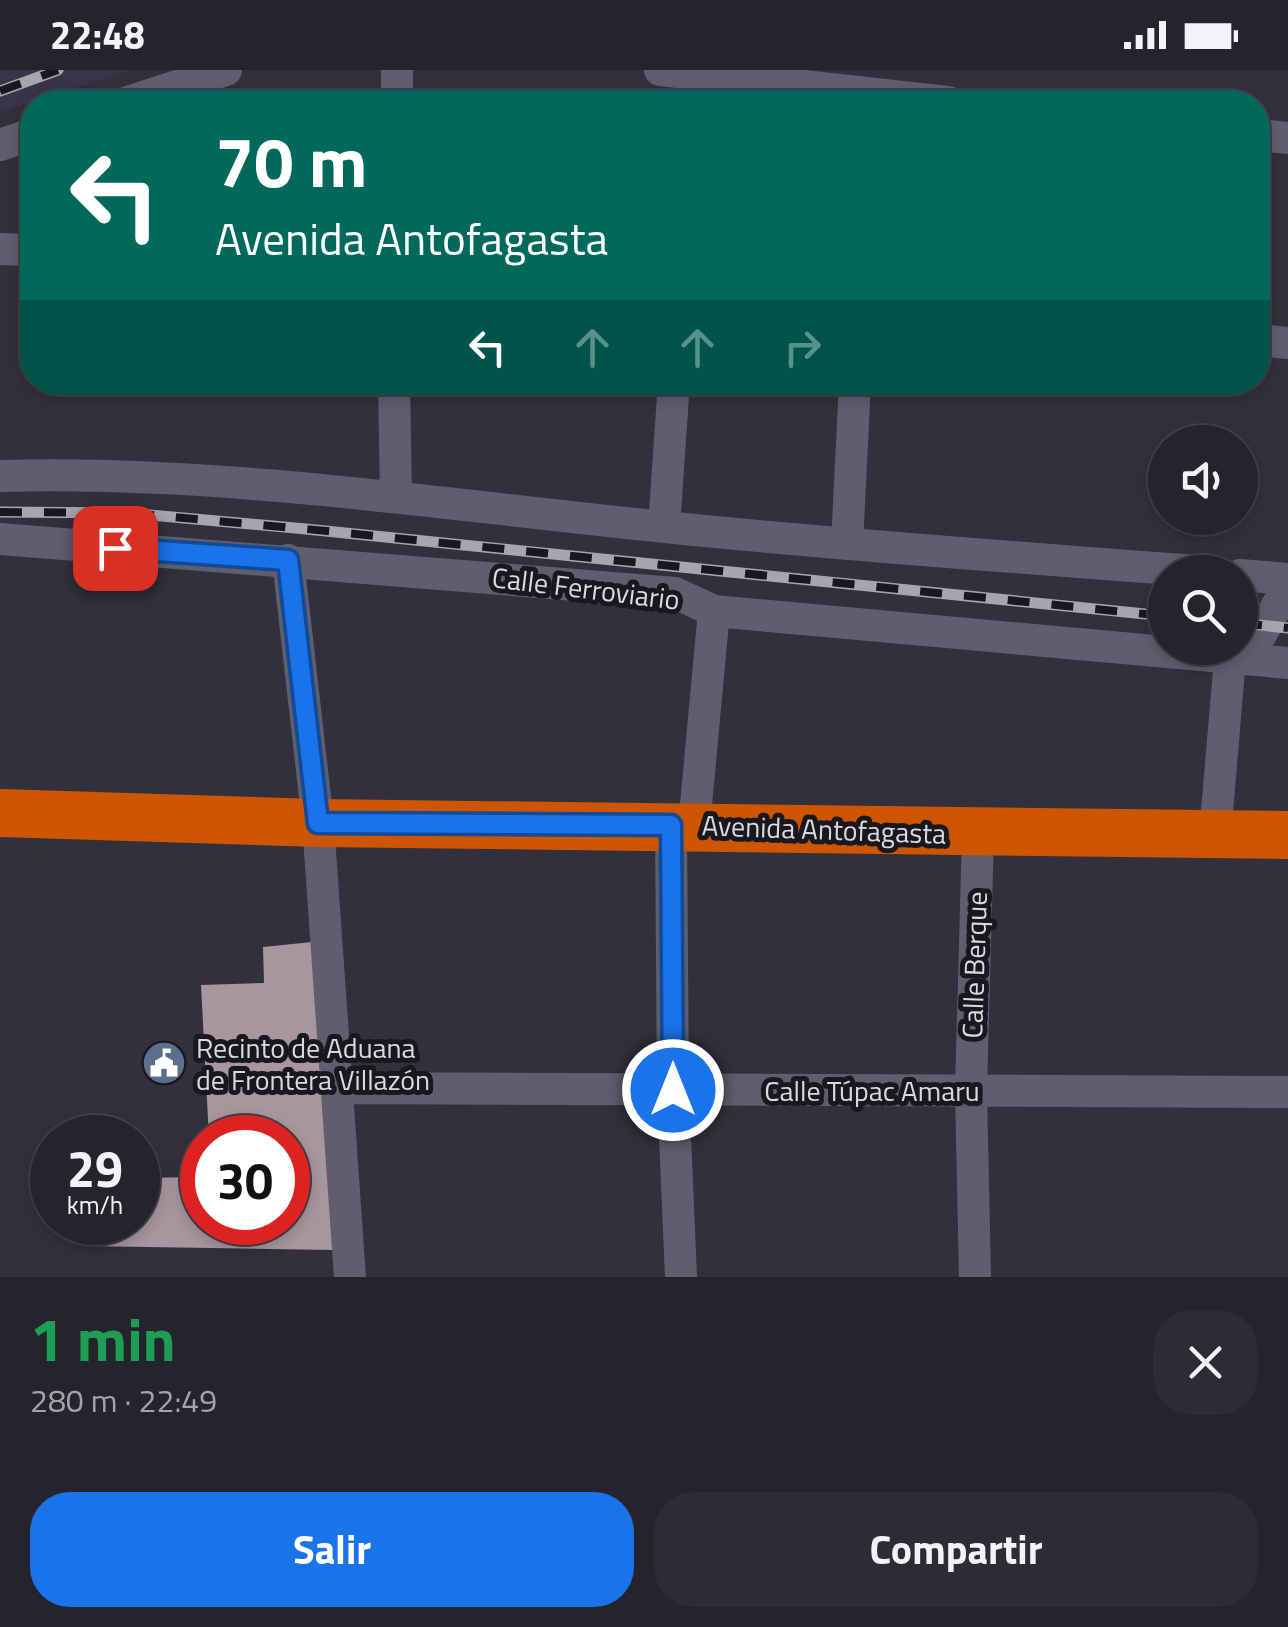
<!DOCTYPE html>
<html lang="es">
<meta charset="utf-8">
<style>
:root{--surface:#25242d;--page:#2d2c35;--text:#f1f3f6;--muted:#a3a4aa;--line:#424149;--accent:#1a73e8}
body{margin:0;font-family:"Titillium Web",sans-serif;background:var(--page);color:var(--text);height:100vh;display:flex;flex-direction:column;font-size:38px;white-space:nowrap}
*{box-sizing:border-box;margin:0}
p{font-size:32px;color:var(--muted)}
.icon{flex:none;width:55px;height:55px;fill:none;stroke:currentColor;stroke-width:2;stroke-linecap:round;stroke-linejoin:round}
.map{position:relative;height:1207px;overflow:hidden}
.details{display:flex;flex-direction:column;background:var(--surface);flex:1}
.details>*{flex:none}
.guide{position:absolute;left:20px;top:20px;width:1250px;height:305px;border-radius:40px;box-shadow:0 5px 15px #0003,0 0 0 2px var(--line);background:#00695c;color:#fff;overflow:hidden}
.tools{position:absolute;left:1148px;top:355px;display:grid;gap:20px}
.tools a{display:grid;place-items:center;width:110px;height:110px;border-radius:50%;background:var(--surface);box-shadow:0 5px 15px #0003,0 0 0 2px var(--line);font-size:50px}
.speed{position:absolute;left:30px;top:1045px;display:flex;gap:20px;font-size:50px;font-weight:700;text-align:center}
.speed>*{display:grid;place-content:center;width:130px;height:130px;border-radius:50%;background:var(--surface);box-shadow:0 5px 15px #0003,0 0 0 2px var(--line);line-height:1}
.speed small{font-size:25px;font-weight:400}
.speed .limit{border:15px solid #d22;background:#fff;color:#111}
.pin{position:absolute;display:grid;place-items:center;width:85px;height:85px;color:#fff;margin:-42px;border-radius:20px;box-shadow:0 5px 15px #0006}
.me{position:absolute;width:110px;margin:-55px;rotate:0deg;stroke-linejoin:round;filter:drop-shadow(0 0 8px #0008)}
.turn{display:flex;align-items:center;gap:35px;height:210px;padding:0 30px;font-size:45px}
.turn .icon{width:130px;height:130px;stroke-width:2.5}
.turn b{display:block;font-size:70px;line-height:85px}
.lanes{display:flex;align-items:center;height:95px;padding:0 30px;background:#0003;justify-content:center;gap:50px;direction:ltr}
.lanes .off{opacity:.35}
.round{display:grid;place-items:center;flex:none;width:105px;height:105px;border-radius:40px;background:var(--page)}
.summary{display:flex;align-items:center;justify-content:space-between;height:170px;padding:0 30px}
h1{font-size:60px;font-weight:700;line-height:75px;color:#1e9e55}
.primary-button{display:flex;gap:20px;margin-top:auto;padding:20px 30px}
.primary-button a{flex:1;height:115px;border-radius:40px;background:var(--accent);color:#fff;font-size:40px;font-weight:700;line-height:115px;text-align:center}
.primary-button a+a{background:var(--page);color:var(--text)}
.status{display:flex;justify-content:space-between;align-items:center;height:70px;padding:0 50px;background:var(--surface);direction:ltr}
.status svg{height:28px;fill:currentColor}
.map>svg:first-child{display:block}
.built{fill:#373548}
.building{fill:#a7969d}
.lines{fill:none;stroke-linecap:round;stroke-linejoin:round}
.minor{stroke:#605e6d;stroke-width:32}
.highway{stroke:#cf5600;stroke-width:48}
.rail-casing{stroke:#a7a6af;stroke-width:11}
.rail{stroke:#19181e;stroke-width:8;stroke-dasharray:22;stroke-linecap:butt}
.route-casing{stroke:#114b97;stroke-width:25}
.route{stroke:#1a73e8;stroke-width:18}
.labels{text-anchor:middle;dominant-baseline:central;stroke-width:10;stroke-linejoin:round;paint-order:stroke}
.street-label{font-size:28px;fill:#dad9e1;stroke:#19181e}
.poi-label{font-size:28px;fill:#dad9e1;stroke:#19181e;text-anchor:start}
</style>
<div class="status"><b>22:48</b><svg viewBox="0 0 49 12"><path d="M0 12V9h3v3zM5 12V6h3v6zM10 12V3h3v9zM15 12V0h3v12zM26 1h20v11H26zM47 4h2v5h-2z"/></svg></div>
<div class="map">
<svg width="1288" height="1207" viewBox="0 0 1288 1207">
<rect width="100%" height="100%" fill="#31303c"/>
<path class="built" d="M0 0H132L0 42Z"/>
<path class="building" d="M312 872 333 1180 86 1176 87 1152H138V1108L202 1107V1152H288V1068H209L201 915 264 913 263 877Z"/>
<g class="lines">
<path class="minor" d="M660 0 948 32
M128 32 226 0
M397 32V0
M1258 65 1288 68
M0 75 32 64
M0 179 32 180
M1258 270 1288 273
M394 312 396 426
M0 406C223 400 444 435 665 457 847 476 1029 488 1210 502
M664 457 674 312
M0 469 675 523 714 541 1288 593
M847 474 855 312
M288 490 318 753 350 1207
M1240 505 1288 509
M1247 589 1288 516
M671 755 673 1020 681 1207
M694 756 714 541
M1215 765 1230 588
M337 1018 1288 1022
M975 1207 971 1021 978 763"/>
<path class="highway" d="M0 743 318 753 1288 765"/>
<g class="rail-casing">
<path id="rail" d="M0 21 58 0
M0 442 128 443 306 459 1165 546
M1240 553 1288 558"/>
</g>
<use href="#rail" class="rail"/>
</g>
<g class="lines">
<g class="route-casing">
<path id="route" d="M115 478 288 490 318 753 671 755 673 1020"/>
</g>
<use href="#route" class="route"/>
</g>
<defs>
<g id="civic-disc" transform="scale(2.25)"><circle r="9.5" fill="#5c6f8a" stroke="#19181e"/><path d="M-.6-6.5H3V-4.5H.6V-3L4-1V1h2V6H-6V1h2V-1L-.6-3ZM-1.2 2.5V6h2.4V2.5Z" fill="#fff"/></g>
</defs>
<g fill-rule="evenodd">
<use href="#civic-disc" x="164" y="993"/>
</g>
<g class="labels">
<g class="street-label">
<text transform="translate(586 518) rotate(7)">Calle Ferroviario</text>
<text transform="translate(824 759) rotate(2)">Avenida Antofagasta</text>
<text transform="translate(974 895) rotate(-88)">Calle Berque</text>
<text x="872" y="1020">Calle Túpac Amaru</text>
</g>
<g class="poi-label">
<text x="196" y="977">Recinto de Aduana<tspan x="196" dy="32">de Frontera Villazón</tspan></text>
</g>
</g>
</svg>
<div class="tools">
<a><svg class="icon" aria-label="sound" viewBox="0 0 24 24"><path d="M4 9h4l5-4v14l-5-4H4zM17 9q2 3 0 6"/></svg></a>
<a><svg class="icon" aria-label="search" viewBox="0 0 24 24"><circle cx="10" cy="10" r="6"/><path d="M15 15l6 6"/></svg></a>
</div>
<div class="speed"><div>29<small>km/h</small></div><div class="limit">30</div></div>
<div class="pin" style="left:115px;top:478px;background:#d93025"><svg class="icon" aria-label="arrive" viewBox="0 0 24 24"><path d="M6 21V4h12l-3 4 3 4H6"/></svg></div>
<svg class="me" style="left:673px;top:1020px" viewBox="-20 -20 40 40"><circle r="17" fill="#1a73e8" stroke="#fff" stroke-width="3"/><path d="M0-11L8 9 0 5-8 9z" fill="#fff"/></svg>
<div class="guide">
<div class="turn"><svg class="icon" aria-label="left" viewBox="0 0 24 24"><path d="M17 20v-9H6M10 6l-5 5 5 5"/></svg><div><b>70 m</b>Avenida Antofagasta</div></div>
<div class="lanes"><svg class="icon" aria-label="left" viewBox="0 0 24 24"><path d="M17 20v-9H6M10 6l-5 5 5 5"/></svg><svg class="icon off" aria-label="ahead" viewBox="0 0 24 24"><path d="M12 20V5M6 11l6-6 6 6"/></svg><svg class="icon off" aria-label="ahead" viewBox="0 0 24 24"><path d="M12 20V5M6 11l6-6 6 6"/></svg><svg class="icon off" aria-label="right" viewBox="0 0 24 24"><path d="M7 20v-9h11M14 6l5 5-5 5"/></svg></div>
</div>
</div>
<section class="details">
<div class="summary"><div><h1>1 min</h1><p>280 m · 22:49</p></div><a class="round"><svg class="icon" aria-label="close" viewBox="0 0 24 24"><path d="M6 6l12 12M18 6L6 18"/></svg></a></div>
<div class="primary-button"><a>Salir</a><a>Compartir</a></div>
</section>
